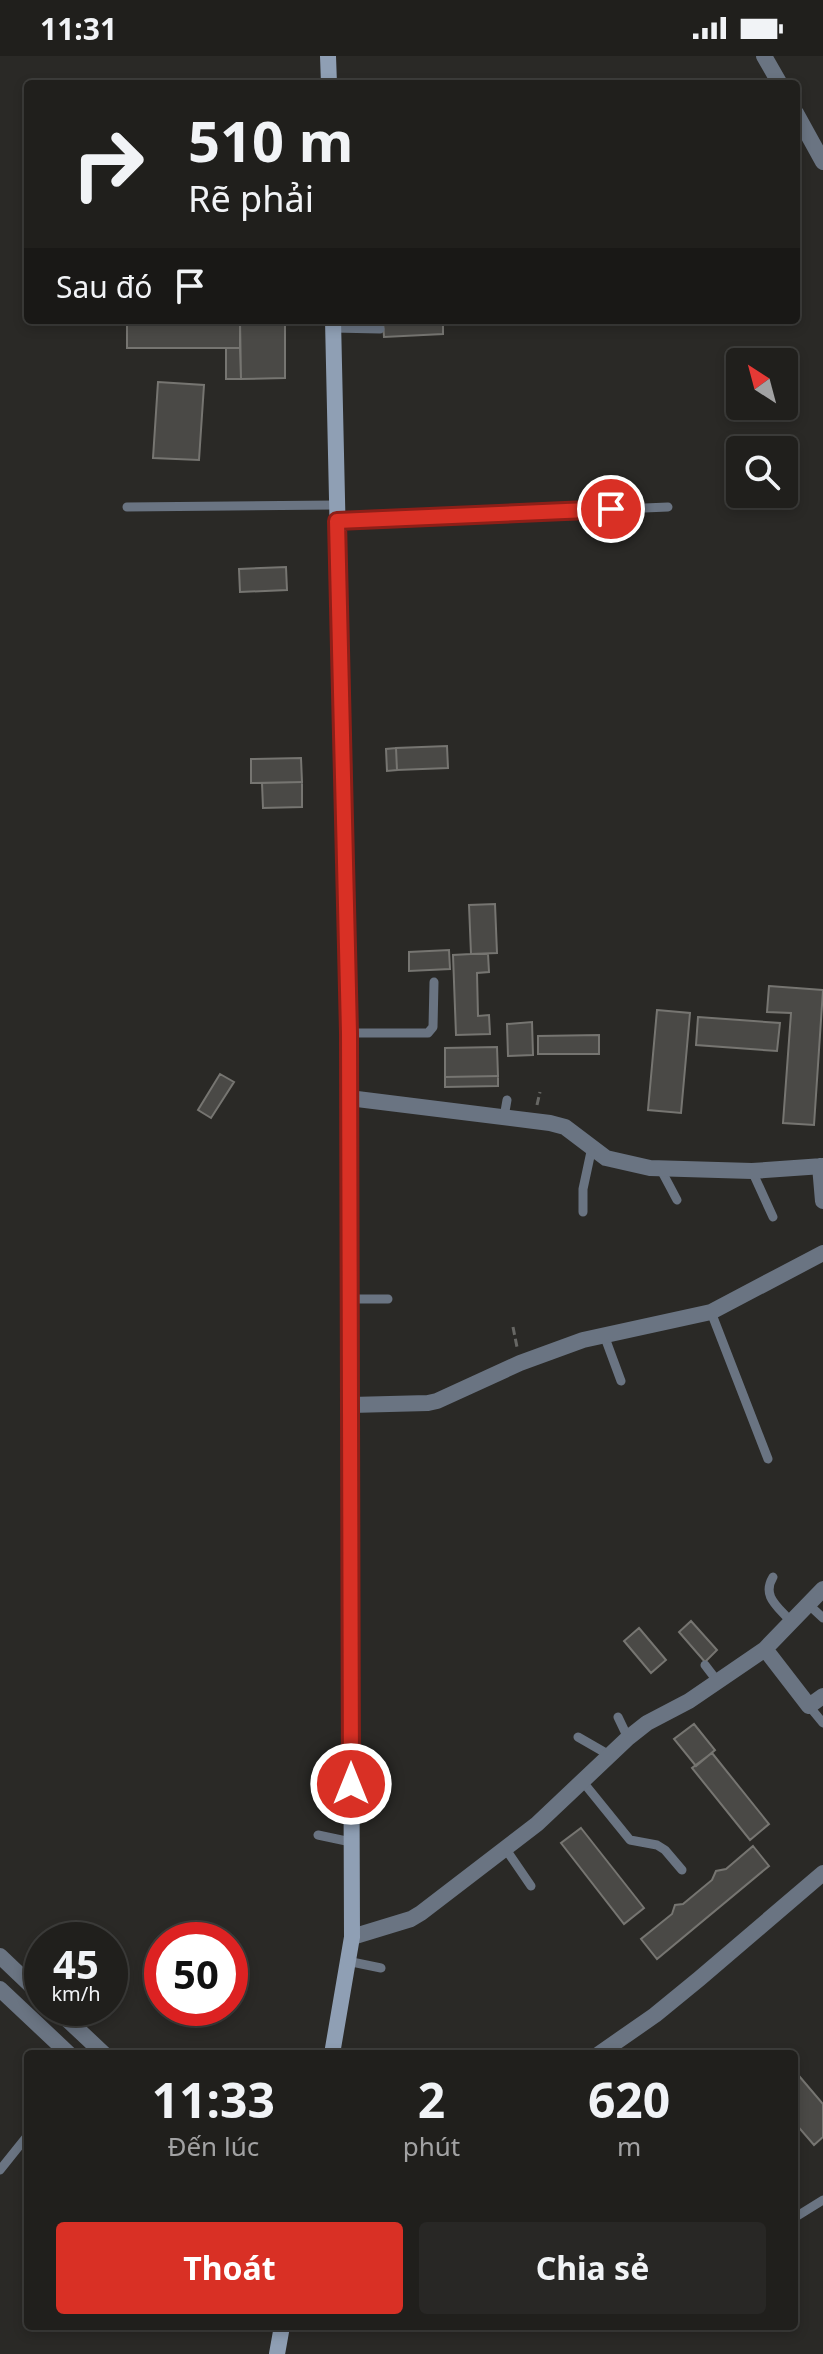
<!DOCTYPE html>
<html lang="vi">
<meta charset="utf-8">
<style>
:root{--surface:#201f1c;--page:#282725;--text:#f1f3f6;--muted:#a2a2a3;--line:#3d3d3b;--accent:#d93025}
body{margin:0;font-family:"Noto Sans",sans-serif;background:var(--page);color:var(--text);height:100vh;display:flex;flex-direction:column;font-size:30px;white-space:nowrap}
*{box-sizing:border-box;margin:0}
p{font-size:26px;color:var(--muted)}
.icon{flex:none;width:44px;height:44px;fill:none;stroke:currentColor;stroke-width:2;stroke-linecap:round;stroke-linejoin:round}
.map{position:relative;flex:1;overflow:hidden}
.side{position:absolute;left:24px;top:1994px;width:774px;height:280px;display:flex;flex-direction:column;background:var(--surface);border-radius:8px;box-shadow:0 4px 12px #0003,0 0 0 2px var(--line)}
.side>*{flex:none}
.guide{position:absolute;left:24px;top:24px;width:776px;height:244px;border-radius:8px;box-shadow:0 4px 12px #0003,0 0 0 2px var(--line);background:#201f1c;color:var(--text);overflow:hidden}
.needle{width:52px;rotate:324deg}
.controls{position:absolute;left:726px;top:292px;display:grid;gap:16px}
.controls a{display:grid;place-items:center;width:72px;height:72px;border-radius:8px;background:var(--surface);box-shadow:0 4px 12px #0003,0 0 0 2px var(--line);font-size:40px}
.speed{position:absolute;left:24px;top:1866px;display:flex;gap:16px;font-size:40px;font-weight:700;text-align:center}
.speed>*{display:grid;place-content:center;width:104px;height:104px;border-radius:50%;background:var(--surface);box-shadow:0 4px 12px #0003,0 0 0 2px var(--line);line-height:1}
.speed small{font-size:20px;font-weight:400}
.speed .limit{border:12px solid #d22;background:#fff;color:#111}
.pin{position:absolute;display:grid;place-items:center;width:68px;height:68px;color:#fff;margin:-34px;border:4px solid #fff;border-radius:50%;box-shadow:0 2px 8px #0007}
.me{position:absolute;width:88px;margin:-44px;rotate:0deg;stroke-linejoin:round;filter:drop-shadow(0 0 6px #0008)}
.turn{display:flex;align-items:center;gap:28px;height:168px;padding:0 32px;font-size:36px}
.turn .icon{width:104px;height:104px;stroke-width:2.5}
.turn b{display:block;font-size:56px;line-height:68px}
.then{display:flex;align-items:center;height:76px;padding:0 32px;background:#0003;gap:16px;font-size:30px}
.eta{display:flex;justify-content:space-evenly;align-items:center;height:136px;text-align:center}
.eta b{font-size:48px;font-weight:700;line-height:56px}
.cta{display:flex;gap:16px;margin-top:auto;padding:16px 32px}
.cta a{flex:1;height:92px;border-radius:8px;background:var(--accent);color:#fff;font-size:32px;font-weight:700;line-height:92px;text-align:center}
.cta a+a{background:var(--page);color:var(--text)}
.status{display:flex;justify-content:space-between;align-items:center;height:56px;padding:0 40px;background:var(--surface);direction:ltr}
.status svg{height:22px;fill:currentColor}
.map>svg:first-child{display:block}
.building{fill:#4a4946;stroke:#767571;stroke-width:2}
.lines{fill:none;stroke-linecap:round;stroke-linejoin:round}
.path{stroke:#676764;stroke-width:3;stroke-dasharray:8 4;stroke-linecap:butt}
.service{stroke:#6a7482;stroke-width:9}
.minor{stroke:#6a7482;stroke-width:16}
.secondary{stroke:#8f9fb4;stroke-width:16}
.route-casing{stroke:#8d1f18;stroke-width:20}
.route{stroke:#d93025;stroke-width:14}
</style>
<div class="status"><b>11:31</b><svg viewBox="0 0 49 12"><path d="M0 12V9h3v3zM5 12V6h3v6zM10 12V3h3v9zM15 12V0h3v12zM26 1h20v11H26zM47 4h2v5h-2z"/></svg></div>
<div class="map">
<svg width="823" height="2298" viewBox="0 0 823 2298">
<rect width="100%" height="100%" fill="#2a2926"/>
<path class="building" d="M127 264H240V292H127Z
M240 264H285V322L241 323Z
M383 264H443V278L384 281Z
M226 292H240L241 323H226Z
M158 326 204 329 199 404 153 402Z
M286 511 287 534 240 536 239 513Z
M447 690 448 712 397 714 396 692Z
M396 692 397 714 387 715 386 693Z
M301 702 302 726 251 727V703Z
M302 726V751L263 752 262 727Z
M495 848 497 897 471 898 469 849Z
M449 894 450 913 409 915V896Z
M471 898H488L489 916 477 917 478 960 489 959 490 978 456 979 453 899Z
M769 930 823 934 814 1069 783 1067 791 957 767 956Z
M657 954 690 957 681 1057 648 1054Z
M698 961 780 967 777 995 696 989Z
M532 966 533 999 508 1000 507 968Z
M599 979V998H538V980Z
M497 991 498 1020 445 1021V992Z
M220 1018 234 1026 211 1062 198 1054Z
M498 1020V1030L445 1031V1021Z
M691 1565 717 1594 705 1606 679 1576Z
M639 1572 666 1604 651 1617 624 1585Z
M694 1668 715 1694 696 1710 674 1683Z
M712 1697 769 1768 750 1784 692 1712Z
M581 1772 644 1852 624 1868 561 1787Z
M753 1790 769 1810 657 1903 641 1883 672 1858 675 1849 683 1848 712 1824 716 1815 726 1813Z
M794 2014 823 2048V2081L814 2089 794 2066Z"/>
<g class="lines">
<path class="path" d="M537 1049 540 1036
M513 1271 517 1291
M367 1756 381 1753"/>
<path class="service" d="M333 272 380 273
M127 451 336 449
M337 465 668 451
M349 977H428L433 971 434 926
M504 1061 507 1044
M660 1112 677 1144
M752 1115 773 1161
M583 1156V1133L592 1091
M350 1243H388
M711 1256 768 1403
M604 1279 621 1325
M773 1521C761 1541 779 1551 792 1567
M809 1549 823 1562
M705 1609 718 1626
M809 1650 823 1667
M618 1661 628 1682
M578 1681 611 1700
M583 1726 630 1784 657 1789 665 1794 682 1814
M318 1779 351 1786
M505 1792 531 1830
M347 1905 381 1912
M0 2114 28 2079
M794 2162 823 2144"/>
<path class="minor" d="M764 0 780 28
M796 57 823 106
M349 1042 550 1067 565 1071 606 1102 650 1112 752 1115 823 1110
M820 1110 823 1145
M351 1349 428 1347 437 1345 520 1307 583 1284 711 1256 823 1197
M765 1593 809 1650 823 1640
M352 1881 411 1863 421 1857 537 1768 628 1682 647 1667 689 1645 765 1593 823 1533
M0 1900 42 1940
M0 1933 69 1998
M55 1952 104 1998
M599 1998 655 1959 699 1923 823 1817"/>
<path class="secondary" d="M328 0 329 28
M332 1998 352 1881 349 977 333 264
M277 2298 282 2270"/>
</g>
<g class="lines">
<g class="route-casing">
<path id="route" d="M351 1728 349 977 337 465 611 453"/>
</g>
<use href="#route" class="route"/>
</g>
</svg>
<div class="controls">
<a><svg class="needle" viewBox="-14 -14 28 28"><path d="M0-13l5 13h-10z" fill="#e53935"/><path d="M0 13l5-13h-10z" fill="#a2a2a3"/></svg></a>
<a><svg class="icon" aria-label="search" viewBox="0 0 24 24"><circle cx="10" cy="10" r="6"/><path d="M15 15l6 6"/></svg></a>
</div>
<div class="speed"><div>45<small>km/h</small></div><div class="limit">50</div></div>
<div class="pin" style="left:611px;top:453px;background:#d93025"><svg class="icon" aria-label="arrive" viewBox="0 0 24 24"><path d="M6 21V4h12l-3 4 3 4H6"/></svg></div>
<svg class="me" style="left:351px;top:1728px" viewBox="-20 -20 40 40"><circle r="17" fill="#d93025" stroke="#fff" stroke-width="3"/><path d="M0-11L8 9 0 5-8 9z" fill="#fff"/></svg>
<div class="guide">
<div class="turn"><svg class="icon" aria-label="right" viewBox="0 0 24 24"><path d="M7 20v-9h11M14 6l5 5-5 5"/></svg><div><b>510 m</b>Rẽ phải</div></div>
<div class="then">Sau đó<svg class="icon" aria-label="arrive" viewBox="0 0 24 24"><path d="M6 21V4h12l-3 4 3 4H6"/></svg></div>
</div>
<section class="side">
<div class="eta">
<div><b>11:33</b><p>Đến lúc</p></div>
<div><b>2</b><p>phút</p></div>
<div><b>620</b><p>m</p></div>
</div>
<div class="cta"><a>Thoát</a><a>Chia sẻ</a></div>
</section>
</div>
